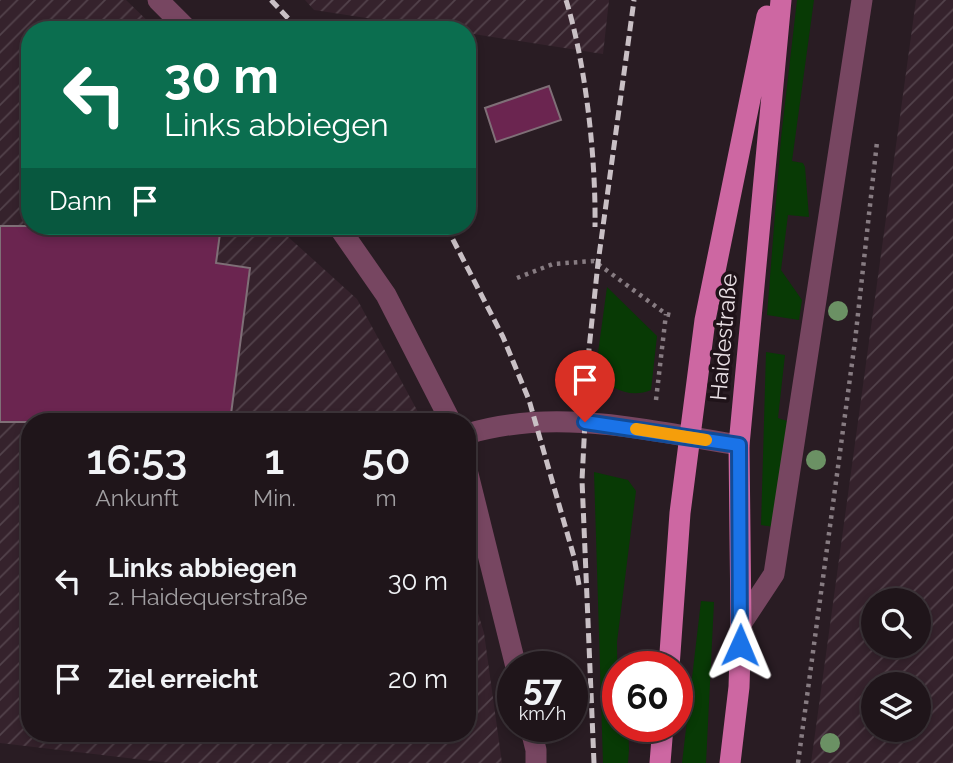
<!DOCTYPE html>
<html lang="de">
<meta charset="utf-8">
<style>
:root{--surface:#1f151a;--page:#271e23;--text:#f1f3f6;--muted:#a19fa2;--line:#3c3439}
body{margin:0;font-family:Raleway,sans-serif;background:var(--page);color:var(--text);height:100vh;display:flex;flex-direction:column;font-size:26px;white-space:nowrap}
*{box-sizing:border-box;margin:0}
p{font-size:23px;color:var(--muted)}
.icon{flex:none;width:38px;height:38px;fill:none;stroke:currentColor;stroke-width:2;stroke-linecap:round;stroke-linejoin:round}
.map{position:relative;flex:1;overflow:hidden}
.drawer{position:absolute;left:21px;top:413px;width:455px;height:329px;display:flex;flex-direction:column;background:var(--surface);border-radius:28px;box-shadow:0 4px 10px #0003,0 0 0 2px var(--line)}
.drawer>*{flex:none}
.hud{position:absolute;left:21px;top:21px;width:455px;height:214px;border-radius:28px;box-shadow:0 4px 10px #0003,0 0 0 2px var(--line);background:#0b6e4f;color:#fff;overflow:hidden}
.controls{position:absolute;left:861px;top:588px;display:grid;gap:14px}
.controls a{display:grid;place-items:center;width:70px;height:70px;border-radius:50%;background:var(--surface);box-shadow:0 4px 10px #0003,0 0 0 2px var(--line);font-size:35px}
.speed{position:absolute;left:497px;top:651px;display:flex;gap:14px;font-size:35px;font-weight:700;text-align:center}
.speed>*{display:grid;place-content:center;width:91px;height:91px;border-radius:50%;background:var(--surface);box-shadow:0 4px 10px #0003,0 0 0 2px var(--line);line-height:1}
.speed small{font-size:18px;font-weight:400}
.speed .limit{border:10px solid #d22;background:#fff;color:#111}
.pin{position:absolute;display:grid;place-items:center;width:60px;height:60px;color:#fff;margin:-72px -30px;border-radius:50% 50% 50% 0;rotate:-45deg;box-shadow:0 0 7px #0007}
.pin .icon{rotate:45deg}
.me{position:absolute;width:77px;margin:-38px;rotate:1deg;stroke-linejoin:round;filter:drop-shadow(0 0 5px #0008)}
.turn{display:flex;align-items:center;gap:24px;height:147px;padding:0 28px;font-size:32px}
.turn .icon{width:91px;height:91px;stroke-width:2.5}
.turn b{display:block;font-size:49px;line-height:60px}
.then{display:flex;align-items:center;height:66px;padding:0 28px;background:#0003;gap:14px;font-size:26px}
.eta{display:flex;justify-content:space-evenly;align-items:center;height:119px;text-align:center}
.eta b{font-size:42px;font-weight:600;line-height:49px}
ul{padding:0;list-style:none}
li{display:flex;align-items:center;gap:21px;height:98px;padding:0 28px}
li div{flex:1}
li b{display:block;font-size:26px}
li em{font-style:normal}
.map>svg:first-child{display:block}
.industrial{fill:url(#industrial-furrows);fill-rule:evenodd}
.green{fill:#083a05}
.building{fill:#6b2550;stroke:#7f6f77;stroke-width:2}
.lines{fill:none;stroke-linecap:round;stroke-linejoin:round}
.path{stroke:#877c82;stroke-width:4.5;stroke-dasharray:3.5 5;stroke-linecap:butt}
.minor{stroke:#774661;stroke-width:21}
.major{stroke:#cd67a2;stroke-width:21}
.rail{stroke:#c9c0c5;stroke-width:5;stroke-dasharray:10 5;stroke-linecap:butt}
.tree{fill:#6b9164}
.route-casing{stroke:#114b97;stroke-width:18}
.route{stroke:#1a73e8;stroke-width:12}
.slow{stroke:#f59e0b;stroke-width:12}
.labels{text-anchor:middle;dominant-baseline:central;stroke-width:7;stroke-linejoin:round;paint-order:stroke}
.street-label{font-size:23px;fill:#eae1e6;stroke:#1f1319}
</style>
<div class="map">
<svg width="953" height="763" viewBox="0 0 953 763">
<defs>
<pattern id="industrial-furrows" width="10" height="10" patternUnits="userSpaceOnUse" patternTransform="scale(1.75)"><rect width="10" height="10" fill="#35222c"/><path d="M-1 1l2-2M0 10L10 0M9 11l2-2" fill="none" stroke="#52424b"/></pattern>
</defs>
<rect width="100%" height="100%" fill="#291c23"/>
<path class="industrial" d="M0 0H126L157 30H30V226H276L357 299 418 412 421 422H30V733H467V577L484 633 502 763H170L0 743Z
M305 0H609L603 54 467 33V30H445L314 10Z
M916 0H953V763H811ZM873 600H919V646H873ZM873 684H919V730H873Z"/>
<path class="green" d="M797 0H814L792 161 803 163 805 167 809 217 788 215 781 270 802 300 799 320 767 315 781 138Z
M607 287 657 336 651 390C630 399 611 388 595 375Z
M766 352 785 355 778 418 787 421 775 527 761 525Z
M594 472 628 480 636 491 617 642 618 726H628L629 749 628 763H603Z
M701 601 714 602 706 763H682Z"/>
<path class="building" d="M549 86 561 120 496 142 485 108Z
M0 226H221L216 263 250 268 230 422H0Z"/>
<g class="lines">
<path class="path" d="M517 278 553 264 594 261 666 314 675 316
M656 400 666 314
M798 763 855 341 877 142"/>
<path class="minor" d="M158 0 188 30
M338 226 386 295 451 422
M467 434C555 407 651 431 739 445
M467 470 516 667
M741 624 774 574 862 0
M530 726 536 750V763"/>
<path class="major" d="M669 667 680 513 705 320 767 16
M660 763 663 726
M730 763 739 687 741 624 739 445 781 0"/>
<path class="rail" d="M271 0 299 30
M566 0C586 64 596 160 595 227
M446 226 503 337 529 400 574 557 579 585
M594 763 582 480 585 422 589 349 598 263 634 0"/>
</g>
<g class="tree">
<circle cx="838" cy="311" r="10"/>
<circle cx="816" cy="460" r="10"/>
<circle cx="830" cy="743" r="10"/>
</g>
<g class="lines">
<g class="route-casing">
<path id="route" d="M585 422 739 445 740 645"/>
</g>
<use href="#route" class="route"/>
<path class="slow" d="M636 429 706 440"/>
</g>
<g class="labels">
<g class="street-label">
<text transform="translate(723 337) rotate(-85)">Haidestraße</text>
</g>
</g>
</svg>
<div class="controls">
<a><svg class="icon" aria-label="search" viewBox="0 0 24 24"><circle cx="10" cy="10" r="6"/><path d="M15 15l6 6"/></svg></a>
<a><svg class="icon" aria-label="layers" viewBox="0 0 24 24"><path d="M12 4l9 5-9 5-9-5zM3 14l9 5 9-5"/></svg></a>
</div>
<div class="speed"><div>57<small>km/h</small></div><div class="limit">60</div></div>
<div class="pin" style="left:585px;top:422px;background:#d93025"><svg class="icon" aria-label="arrive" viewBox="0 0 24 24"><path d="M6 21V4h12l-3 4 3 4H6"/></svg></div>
<svg class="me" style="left:740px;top:645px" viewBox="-20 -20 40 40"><path d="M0-17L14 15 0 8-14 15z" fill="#1a73e8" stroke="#fff" stroke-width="4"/></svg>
<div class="hud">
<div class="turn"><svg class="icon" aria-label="left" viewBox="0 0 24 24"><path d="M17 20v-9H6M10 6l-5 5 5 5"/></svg><div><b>30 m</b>Links abbiegen</div></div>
<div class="then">Dann<svg class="icon" aria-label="arrive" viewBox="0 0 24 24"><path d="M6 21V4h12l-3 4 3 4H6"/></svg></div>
</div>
<section class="drawer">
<div class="eta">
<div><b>16:53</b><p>Ankunft</p></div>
<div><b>1</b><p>Min.</p></div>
<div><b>50</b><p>m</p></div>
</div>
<ul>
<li><svg class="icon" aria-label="left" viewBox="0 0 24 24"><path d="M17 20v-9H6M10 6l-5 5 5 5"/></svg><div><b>Links abbiegen</b><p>2. Haidequerstraße</p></div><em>30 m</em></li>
<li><svg class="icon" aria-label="arrive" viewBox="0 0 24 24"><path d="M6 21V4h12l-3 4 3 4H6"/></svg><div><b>Ziel erreicht</b></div><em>20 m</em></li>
</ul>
</section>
</div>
